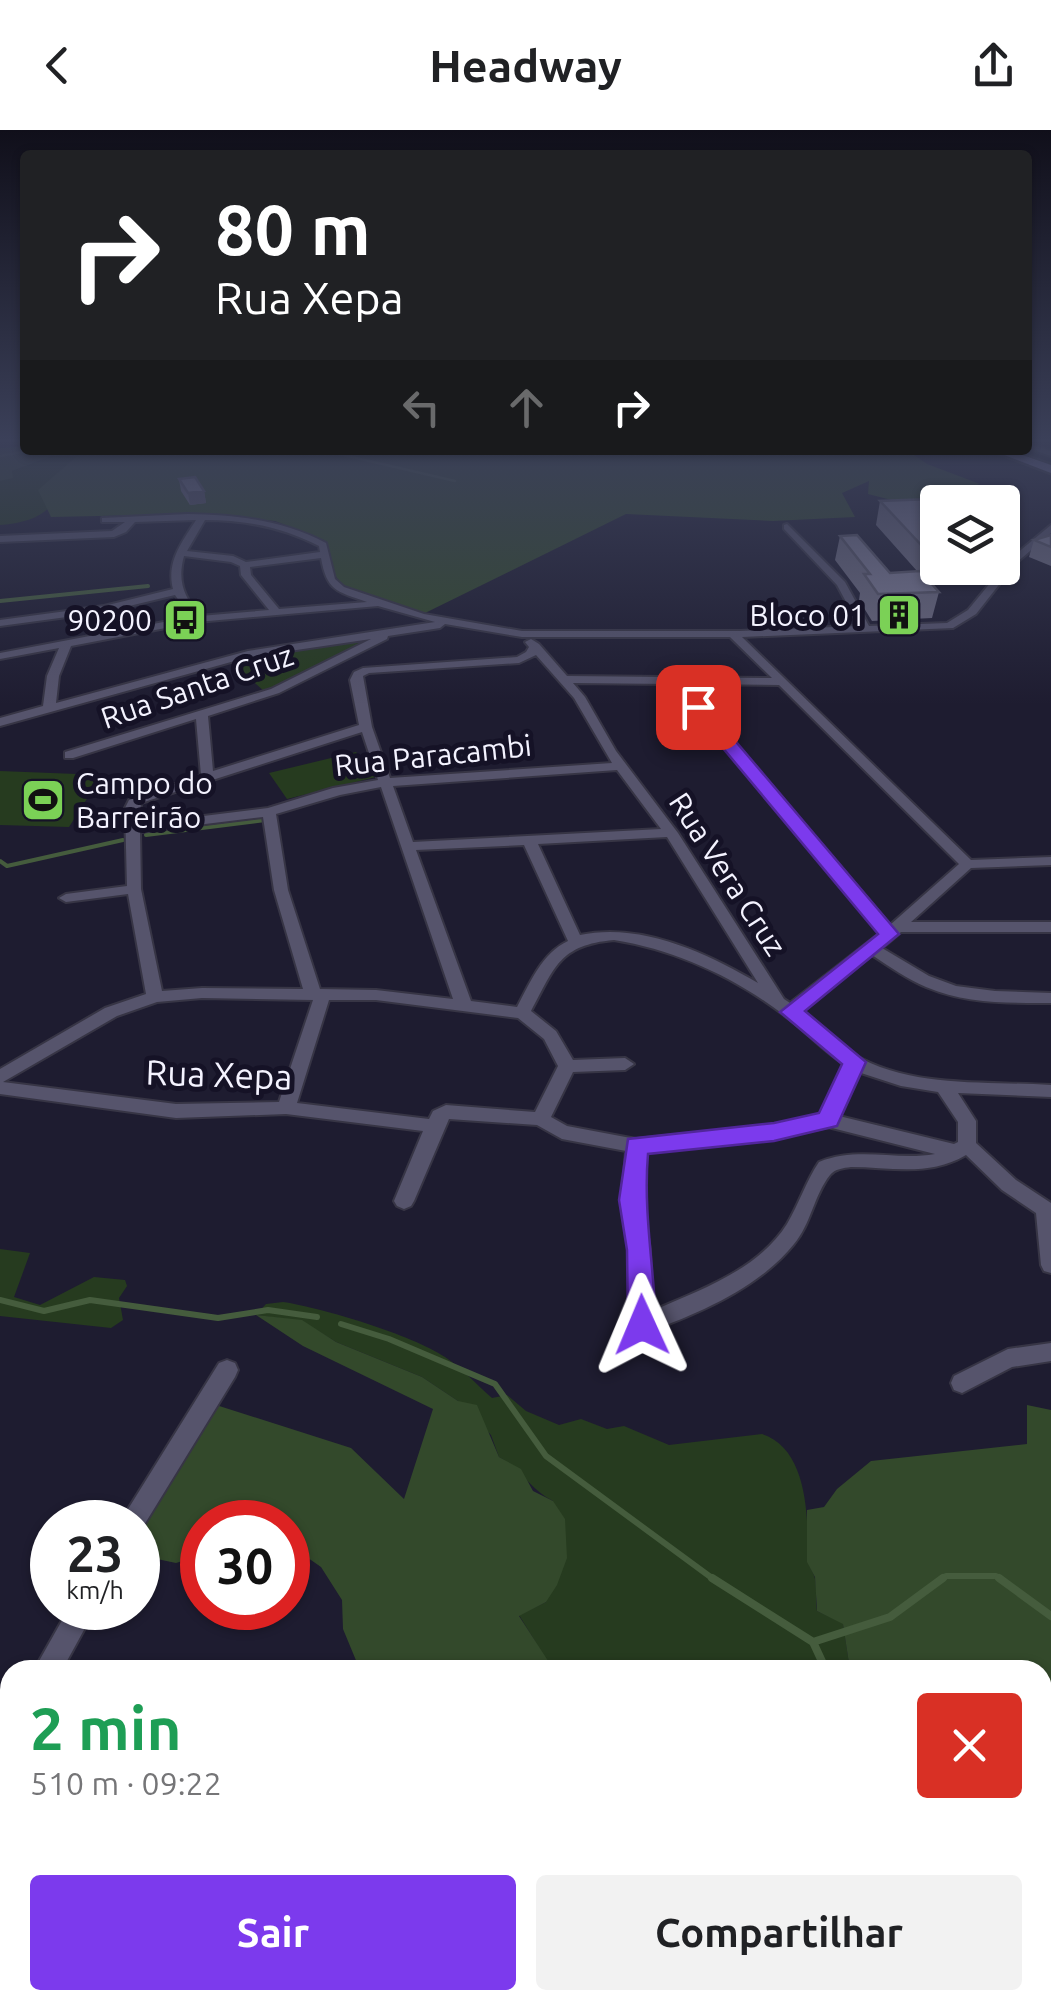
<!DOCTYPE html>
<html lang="pt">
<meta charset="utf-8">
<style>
:root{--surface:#fff;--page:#f2f2f2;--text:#202124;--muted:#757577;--accent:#7c3aed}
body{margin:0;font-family:Ubuntu,sans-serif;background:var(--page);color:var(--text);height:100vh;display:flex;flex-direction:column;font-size:38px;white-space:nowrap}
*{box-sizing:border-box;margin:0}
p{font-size:32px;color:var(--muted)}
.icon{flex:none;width:55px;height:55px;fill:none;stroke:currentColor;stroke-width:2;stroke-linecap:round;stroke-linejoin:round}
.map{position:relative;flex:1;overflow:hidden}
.drawer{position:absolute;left:0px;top:1530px;width:1052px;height:350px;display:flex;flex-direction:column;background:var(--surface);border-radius:30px 30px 0 0;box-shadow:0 2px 8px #0004}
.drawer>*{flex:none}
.banner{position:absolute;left:20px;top:20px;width:1012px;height:305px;border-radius:10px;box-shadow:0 2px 8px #0004;background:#202124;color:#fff;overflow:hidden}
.controls{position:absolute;left:920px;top:355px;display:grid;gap:20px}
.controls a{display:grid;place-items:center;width:100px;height:100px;border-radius:10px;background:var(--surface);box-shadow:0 2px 8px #0004;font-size:50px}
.speed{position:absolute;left:30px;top:1370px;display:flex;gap:20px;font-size:50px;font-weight:700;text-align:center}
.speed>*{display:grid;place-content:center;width:130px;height:130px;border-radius:50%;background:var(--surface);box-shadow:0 2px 8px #0004;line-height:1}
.speed small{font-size:25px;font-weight:400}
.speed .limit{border:15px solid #d22;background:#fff;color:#111}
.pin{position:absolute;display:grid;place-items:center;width:85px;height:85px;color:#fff;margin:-42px;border-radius:20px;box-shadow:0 5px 15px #0006}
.me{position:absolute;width:110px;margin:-55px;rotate:359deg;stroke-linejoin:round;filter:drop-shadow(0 0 8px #0008)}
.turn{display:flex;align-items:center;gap:35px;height:210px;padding:0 30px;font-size:45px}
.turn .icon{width:130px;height:130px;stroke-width:2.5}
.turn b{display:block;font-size:70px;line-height:85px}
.lanes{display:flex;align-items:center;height:95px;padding:0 30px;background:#0003;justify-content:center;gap:50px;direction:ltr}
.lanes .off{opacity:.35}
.round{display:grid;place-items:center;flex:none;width:105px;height:105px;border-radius:10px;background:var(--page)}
.head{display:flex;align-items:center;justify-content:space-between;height:170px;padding:0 30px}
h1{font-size:60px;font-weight:700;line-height:75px;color:#1e9e55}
.action{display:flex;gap:20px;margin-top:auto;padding:20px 30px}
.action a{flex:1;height:115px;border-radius:10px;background:var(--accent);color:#fff;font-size:40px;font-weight:700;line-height:115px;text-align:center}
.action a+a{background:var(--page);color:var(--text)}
header{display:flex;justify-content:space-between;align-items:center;height:130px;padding:0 30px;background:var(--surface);font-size:45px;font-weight:700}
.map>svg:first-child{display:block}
.green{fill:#263b1f}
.forest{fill:#33492b}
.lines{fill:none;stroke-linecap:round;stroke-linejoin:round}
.stream-far3{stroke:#455c3d;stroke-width:2.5}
.stream-far2{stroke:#455c3d;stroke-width:4}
.stream-far1{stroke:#455c3d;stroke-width:6}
.stream{stroke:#455c3d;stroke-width:8}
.street-casing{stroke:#373545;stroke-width:4}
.primary-casing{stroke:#373545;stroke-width:5}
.street{fill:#56546c;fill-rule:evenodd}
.primary{fill:#8e88bf;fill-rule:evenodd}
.wall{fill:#6b697e}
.shaded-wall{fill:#575567}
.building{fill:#7c7a93;stroke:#575567;stroke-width:2.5}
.route{fill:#7c3aed;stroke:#51269a;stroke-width:2.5}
.labels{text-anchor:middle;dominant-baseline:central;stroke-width:10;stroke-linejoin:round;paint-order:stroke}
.far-poi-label{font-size:30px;fill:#f4f3ff;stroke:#151226;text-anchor:end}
.far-street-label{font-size:30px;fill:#f4f3ff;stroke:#151226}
.street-label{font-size:35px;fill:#f4f3ff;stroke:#151226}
</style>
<header><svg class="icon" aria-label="back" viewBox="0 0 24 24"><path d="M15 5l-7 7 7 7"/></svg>Headway<svg class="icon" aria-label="share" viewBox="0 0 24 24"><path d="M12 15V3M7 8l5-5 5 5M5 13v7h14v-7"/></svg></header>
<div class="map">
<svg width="1051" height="1880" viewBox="0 0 1051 1880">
<rect width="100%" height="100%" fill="#1e1c30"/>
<path class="green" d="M52 326 78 327C57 371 52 391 0 395V351L12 341Z
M376 507 286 554 264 561 230 531 260 522Z
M356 622 376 647 287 669 269 643Z
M0 641 102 645 69 697 0 695Z
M0 1119 30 1123 14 1167 40 1175 94 1147 125 1150 127 1156 119 1168 123 1190 111 1198 0 1186Z
M283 1172C323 1178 412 1205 445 1227 462 1238 477 1255 492 1268L507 1265 526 1281 559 1295 581 1289 607 1299 624 1296 669 1315 762 1304C808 1319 808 1387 808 1428 808 1436 814 1442 815 1449 817 1460 815 1471 817 1481L843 1493 850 1540 552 1539 519 1485 546 1472 553 1371C530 1359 522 1340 499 1327L491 1305 458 1271 422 1247 336 1212 302 1191 256 1185 266 1174Z
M1043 1832 1051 1840V1880H981L973 1870H1042Z"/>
<path class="forest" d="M16 312H25V320H907L927 334 980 354 911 375 868 364 869 351 842 363 855 387 773 391 626 384 421 485 343 456 318 423 324 410 275 391 195 384 51 387 38 360 76 327 52 326 12 341 13 348 0 351V318L19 317Z
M256 1185 302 1190 336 1212 422 1247 458 1271 477 1275 499 1327 521 1339 533 1361 553 1371 565 1389 567 1428 557 1455 546 1472 519 1486 554 1540H360L343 1499 342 1470 321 1437 288 1414V1392H202V1425L176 1433 138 1425V1408L213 1274 351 1318 404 1369 433 1279 303 1216Z
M1027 1275 1051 1280V1840L1042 1832V1540H850L843 1494 817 1481 815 1447 807 1432V1380L824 1377 837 1359 871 1331 1027 1314Z"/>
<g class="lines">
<path class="stream-far3" d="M322 320 455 351
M0 326 33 320"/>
<path class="stream-far2" d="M0 471 148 456
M146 705 265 690
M0 731 7 736 123 710"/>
<path class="stream-far1" d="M0 1170 44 1181 90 1170 218 1188 268 1180 317 1187
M341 1194 389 1209 495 1254 546 1326 716 1451
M940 1451 946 1446H996L1002 1451"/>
<path class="stream" d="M712 1448 813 1512 890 1487 943 1448
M999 1448 1051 1486
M813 1512 826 1540
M1023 1870 1030 1880"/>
<g class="street-casing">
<path id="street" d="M1028 313 1051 321V326L1028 318Z
M188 384C238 385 282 390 326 413L335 449 344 457 424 484 522 501H740L859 496 837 455 784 399V395L787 394 845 452 869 496 947 493 968 480 1010 429 1051 395V403L1016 433 976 484 953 498 742 507 971 730 1051 727V735L971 738 911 792H1051V802H901L882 818 929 846 956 856 995 861 1051 863V873C1009 873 966 874 926 857 907 849 890 837 872 825L801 881C821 897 839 918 862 929 919 958 989 951 1051 955V967L958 963 976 991V1013L1016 1050 1051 1073V1143L1044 1141 1041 1135 1036 1083 1002 1060 966 1025C929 1047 891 1037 851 1037 843 1038 835 1039 830 1045 814 1065 811 1094 794 1114 758 1159 695 1185 642 1204L634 1201 631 1195 630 1120 622 1070 626 1021 562 1009 537 995 449 989 414 1071 411 1076 404 1079 397 1076 394 1071 423 1001 286 984 176 988 0 964V939L105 878 146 864 128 764 66 772 59 768 66 764 127 756 125 678 129 670 201 645 196 589 73 628H65V622L271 559 371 509 249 527 0 596V588L43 576 47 546 59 518 0 529V523L190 487 175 465 104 482 0 496V490L104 476 173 459C166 432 182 412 196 390L135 392 126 402 114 407 0 412V406L112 401 125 392H102V388ZM205 390C246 390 282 397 319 416L320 422 246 432 233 426 187 421ZM184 426 231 432 240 436 241 445 269 480 200 486C184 467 177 451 184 426ZM321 428C327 461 336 461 367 472L279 479 251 445 250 437ZM378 476 435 492 248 521 56 573 59 546 71 516 197 492ZM445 494 522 507H730L772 548 567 546 539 514 531 509 525 512 529 517 526 522 517 527 363 538 354 542 350 550 359 595 213 641 208 586 279 563 387 509 388 506 440 498ZM536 525 574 568 612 633 390 648 372 597 363 546 369 543 519 533ZM573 553 672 554 880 803 790 873 784 869 678 703 616 621 585 567ZM685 554 779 555 959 734 890 795ZM362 602 378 650 333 658 268 678 139 694 141 673ZM617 640 661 699 413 712 393 656ZM381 657 453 869 376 860 320 859 288 760 276 684 340 665ZM263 687 274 760 303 859 202 858 162 861 141 759 140 702ZM667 707 758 853C707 823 641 792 580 805L538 714ZM524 715 568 811C542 823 530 853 517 877L471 871 416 720ZM614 810C676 820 734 847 784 885 805 900 822 920 844 934L821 985 774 995 636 1009 567 996 551 987 573 942 625 940 634 934 625 928 573 930 556 901 531 881C555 837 559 815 614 810ZM202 868 313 870 279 972 176 974 3 952 117 886 157 872ZM329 870H376L518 888 544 909 558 936 535 982 446 975 433 981 429 989 297 973ZM858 942 901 956 938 962 958 992V1012L954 1014 839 986ZM828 997 935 1024C896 1031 858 1016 819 1032 806 1051 799 1074 787 1094 758 1140 700 1160 652 1181L650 1120 642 1070 645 1022 774 1009Z
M1051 1213V1231L1012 1237 962 1263 954 1260 951 1253 954 1246 1008 1219Z
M227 1230 235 1233 238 1240 235 1247 141 1400 138 1402V1392H120L219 1233Z
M69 1478H96L62 1540H34Z
M0 1572 10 1576V1632L0 1636Z
M523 1870H569L573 1880H527Z"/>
</g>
<g class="primary-casing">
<path id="primary" d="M991 320H1008L1051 335V343Z"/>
</g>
<use href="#street" class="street"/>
<use href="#primary" class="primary"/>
</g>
<path class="wall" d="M179 349 204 361 206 373 190 375 181 361Z
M880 371 938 372V438H974L973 440 922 443 939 462 932 488 872 491 859 470 860 463 835 430 840 406 890 443 917 441 876 395Z
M1051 405V436L1029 427 1034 410Z"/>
<path class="shaded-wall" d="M204 361 206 373 190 375 188 363Z"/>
<path class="building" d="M195 347 204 361 188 363 179 349Z
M959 368 963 372H938V417L924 418 880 371Z
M857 405 890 443 920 441 939 462 878 464 864 444H870L840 406Z
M1051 405V417L1034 410Z"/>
<linearGradient id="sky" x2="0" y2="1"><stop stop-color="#100f1a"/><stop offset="0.54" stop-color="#3b4059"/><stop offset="1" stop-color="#3b4059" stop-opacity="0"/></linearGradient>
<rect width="1051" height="575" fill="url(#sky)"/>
<path class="route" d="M692 574H704L899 804 805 881 866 932 837 996 774 1011 648 1024C643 1081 654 1137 656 1195L652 1203 642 1207 632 1203 628 1195 627 1120 619 1070 628 1009 774 993 819 983 842 934 780 882 878 804 692 581Z"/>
<defs>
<g id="building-square" transform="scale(2.25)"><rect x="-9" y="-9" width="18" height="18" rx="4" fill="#7bd156" stroke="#151226"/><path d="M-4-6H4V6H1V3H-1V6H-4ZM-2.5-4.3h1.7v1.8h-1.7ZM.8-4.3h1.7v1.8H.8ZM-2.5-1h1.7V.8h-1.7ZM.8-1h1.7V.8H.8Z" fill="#111"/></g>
<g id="bus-square" transform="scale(2.25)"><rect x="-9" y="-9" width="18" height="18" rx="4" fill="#7bd156" stroke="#151226"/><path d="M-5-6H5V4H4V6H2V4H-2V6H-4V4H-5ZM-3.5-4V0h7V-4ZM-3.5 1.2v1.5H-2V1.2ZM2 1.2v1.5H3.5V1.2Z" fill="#111"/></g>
<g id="stadium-square" transform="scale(2.25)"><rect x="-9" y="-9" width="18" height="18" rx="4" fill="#7bd156" stroke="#151226"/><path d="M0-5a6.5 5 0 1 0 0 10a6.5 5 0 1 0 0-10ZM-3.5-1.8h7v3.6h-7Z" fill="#111"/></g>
</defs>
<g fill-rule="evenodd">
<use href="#building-square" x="899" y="485"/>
<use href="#bus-square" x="185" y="490"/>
<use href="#stadium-square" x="43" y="670"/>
</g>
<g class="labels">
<g class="far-poi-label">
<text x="866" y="485">Bloco 01</text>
<text x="152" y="490">90200</text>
<text x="76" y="653" text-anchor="start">Campo do<tspan x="76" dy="34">Barreirão</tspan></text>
</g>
<g class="far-street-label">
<text transform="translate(197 556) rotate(-19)">Rua Santa Cruz</text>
<text transform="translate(433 625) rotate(-6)">Rua Paracambi</text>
<text transform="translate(728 744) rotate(57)">Rua Vera Cruz</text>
</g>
<g class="street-label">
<text transform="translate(219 944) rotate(2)">Rua Xepa</text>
</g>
</g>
</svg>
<div class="controls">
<a><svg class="icon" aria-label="layers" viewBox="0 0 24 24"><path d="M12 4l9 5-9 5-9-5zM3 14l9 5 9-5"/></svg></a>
</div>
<div class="speed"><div>23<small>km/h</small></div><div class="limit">30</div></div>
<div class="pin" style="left:698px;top:577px;background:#d93025"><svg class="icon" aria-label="arrive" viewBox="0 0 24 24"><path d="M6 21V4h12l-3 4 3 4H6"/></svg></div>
<svg class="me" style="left:642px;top:1195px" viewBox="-20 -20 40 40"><path d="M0-17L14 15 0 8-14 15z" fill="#7c3aed" stroke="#fff" stroke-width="4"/></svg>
<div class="banner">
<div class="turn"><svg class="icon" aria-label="right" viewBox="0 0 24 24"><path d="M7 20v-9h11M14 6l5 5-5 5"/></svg><div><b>80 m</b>Rua Xepa</div></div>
<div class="lanes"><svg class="icon off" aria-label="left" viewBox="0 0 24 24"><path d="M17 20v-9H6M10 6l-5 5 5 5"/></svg><svg class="icon off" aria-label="ahead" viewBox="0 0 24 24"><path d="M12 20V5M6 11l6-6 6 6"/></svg><svg class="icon" aria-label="right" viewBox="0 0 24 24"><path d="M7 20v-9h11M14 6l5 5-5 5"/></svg></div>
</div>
<section class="drawer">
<div class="head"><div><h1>2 min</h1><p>510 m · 09:22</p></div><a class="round" style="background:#d93025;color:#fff"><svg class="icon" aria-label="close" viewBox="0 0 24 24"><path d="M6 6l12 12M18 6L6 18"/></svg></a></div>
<div class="action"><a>Sair</a><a>Compartilhar</a></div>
</section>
</div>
